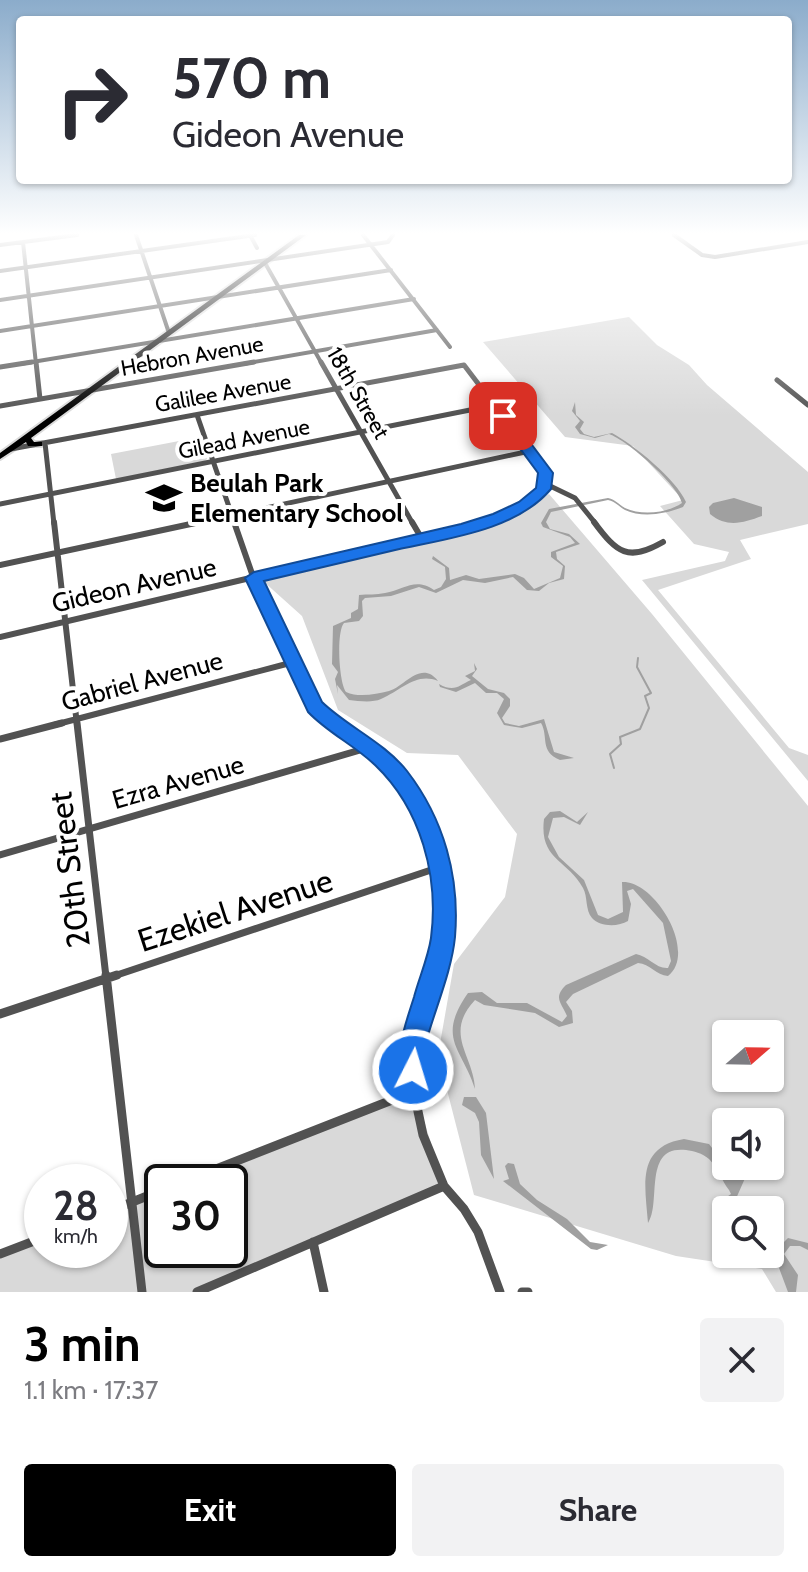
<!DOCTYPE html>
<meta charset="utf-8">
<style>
:root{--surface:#fff;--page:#f2f2f3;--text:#2b2b33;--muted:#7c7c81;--accent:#000}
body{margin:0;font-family:Cabin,sans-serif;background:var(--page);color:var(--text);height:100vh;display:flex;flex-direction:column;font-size:30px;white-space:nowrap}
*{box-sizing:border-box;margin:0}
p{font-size:26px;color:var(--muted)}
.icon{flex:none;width:44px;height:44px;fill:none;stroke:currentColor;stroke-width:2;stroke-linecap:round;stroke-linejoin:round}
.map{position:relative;height:1292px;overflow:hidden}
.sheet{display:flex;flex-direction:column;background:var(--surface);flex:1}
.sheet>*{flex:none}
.top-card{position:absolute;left:16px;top:16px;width:776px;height:168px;border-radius:8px;box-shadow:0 2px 6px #0004;background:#fff;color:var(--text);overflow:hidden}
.needle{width:52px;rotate:70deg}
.fabs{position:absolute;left:712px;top:1020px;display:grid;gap:16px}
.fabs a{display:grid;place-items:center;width:72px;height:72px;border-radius:8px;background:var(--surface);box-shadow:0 2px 6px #0004;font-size:40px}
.speed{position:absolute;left:24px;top:1164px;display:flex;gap:16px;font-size:40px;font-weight:700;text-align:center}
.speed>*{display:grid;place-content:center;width:104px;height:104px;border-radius:50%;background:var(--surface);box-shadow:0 2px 6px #0004;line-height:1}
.speed small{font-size:20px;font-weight:400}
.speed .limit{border:4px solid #111;border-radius:12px;background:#fff;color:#111}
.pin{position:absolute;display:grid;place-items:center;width:68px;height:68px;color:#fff;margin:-34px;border-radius:16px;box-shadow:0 4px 12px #0006}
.me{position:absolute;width:88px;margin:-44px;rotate:5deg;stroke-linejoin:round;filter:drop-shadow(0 0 6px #0008)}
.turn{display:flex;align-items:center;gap:28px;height:168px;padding:0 24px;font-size:36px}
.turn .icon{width:104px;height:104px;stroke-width:2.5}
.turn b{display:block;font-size:56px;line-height:68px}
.round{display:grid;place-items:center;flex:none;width:84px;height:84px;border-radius:8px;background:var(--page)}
.headline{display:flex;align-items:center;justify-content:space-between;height:136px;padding:0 24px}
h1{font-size:48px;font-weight:700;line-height:60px;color:var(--accent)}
.primary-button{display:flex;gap:16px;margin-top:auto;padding:16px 24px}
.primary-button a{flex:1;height:92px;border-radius:8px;background:var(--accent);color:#fff;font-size:32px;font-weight:700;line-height:92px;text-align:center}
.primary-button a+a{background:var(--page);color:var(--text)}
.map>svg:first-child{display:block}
.green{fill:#d9d9d9;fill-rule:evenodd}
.water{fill:#a0a0a0}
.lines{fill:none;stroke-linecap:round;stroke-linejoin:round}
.stream{stroke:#a0a0a0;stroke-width:2}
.primary-casing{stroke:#dbdbdb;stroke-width:4}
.minor-far4{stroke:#525252;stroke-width:4}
.minor-far3{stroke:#525252;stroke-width:5}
.minor-far2{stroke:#525252;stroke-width:6}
.minor-far1{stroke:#525252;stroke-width:7}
.minor{stroke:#525252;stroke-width:9}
.primary{fill:#000;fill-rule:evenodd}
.route{fill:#1a73e8;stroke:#114b97;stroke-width:2}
.labels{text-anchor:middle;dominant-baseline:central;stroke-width:8;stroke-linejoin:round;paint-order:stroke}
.far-street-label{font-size:22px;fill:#000;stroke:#fff}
.poi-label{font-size:26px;font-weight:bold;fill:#000;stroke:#fff;text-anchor:start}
.street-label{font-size:26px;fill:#000;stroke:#fff}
.near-street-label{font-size:32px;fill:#000;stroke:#fff}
</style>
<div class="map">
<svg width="808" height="1292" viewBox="0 0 808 1292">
<rect width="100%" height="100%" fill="#fff"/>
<path class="green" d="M629 317 657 345 689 365 707 385 808 472V524L740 540 751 559 658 590 789 748 808 755V781L642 580 725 561 729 552 694 544 660 506 683 500 633 446 565 437 483 342Z
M200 437 207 459 205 461 116 479 111 454Z
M549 494 652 614 808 806V1292H776L762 1269 676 1256 474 1195 438 1055 454 964 505 897 517 834 458 755 407 753 338 710 302 616 263 581 506 522ZM726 1034H770V1078H726ZM726 1122H770V1166H726ZM726 1210H770V1254H726Z
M415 1091 444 1186 197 1292H0V1255L42 1238V1250H110V1212L162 1191V1250H230V1182H185Z"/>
<path class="water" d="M575 402 576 415 584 422 580 429 584 434 594 437 612 433C634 445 676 479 686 502L683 507C666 514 642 518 625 510 618 506 616 502 608 500L551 512 546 522 550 529 569 534 580 544 556 552 557 559 565 566 564 579 549 583 539 591 527 590 513 577 485 583 463 580 436 593 419 587 391 596 365 598 362 601 363 616 359 621 344 623C336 632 339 683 346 692 359 698 376 694 389 691 403 688 421 659 438 681 416 672 402 690 381 699 372 703 359 701 349 700L337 685 338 694 335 679 338 672 332 664 333 626 351 618V613L358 609 359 595C368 594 376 595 385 593 404 590 415 577 434 590L441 587 446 579 445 567 432 559 433 556 449 568 450 580 466 575 479 579 515 574 524 578 534 589 560 578 563 566 551 557V552L575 543 570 537 543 527 541 523 549 509 608 498C616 500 618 504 625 508 642 516 667 513 682 503 678 485 627 440 609 434L595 438 580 434 575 427 580 421 572 411Z
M734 498 762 507V516C743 523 727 528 710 514L709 507 713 503Z
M474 663 477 669 472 676 488 689 504 693 510 699V706L502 718 505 723 519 726 544 719 554 752 574 758 560 760C539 751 549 737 541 723L522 728 504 725 497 713 504 699 497 693H486L475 683 456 692 440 687 439 684C455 693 459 685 471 680L465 676 475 671Z
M560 811 577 822 588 812 580 825 564 817 553 818 548 837 559 857 584 880 598 915 608 919 623 912 622 882C655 880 698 952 668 976 656 975 650 964 638 963L573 994 566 1002 572 1011 573 1023 559 1027 535 1013 484 1005 475 1000C443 1034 474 1056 475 1089 462 1048 436 1039 468 993L482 992 497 1003H527L562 1022 567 1016C561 1002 553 998 566 985L636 954C648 956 656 969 668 968L671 961 663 923 633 889 627 891 631 904 628 921C618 927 600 927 592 918 585 910 588 897 583 888 567 859 539 860 544 819L550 812Z
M464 1097H476L486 1113 494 1179 481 1155 479 1122 475 1113 462 1105Z
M684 1139 709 1144 726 1166H739L745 1171 746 1176 731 1210H726V1227L721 1201 731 1194 729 1190C722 1181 717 1167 709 1159 702 1153 694 1151 686 1150 642 1145 662 1203 648 1223 645 1185 636 1147 684 1139Z
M508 1163 514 1164 520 1184 537 1200 567 1219 590 1242 608 1245 597 1250 591 1249 503 1181 509 1179 505 1166Z
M788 1238 808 1243V1250L800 1246H790L784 1254 798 1275 796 1292H788L779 1268 773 1264 780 1246Z"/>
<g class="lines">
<path class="stream" d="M614 768 610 754 621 744 620 737 640 729 649 708 645 696 651 693 637 667 638 658"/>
<g class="primary-casing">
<path id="primary" d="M299 235H306L31 438 34 442H42V446H28L26 442 0 459V453Z"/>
</g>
<path class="minor-far4" d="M136 235 169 333
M250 235 257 248
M363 235 450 347
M674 235 702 255 715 257 808 242
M23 242 36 364
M0 245 77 235
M265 263 322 364
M0 271 255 235
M0 300 388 242 393 235
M0 331 391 270
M20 364 414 299
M243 364 437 330"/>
<path class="minor-far3" d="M36 362 40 399
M321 362 413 524
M0 367 32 362
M777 380 808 405
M0 406 254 362
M197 415 235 524
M45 443 54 524
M11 449 464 365 543 469 546 484 575 498 596 524
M0 504 495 405
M191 524 530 451
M479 524C506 517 531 507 546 484"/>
<path class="minor-far2" d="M54 522 77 725
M234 522 257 588 290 652 307 695 334 725
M412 522 422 539
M594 522C617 553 628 562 663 542
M0 565 200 522
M0 637 487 522
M54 725 294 662"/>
<path class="minor-far1" d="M77 723 106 977
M332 723C348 734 368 745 382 759 444 817 455 899 432 977
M0 739 62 723
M0 855 367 748
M111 977 440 867"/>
<path class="minor" d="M106 975 142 1292
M433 975 414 1040 416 1102 423 1135 444 1186 464 1209 478 1232 500 1292
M0 1014 117 975
M183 1182 415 1091
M110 1211 162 1190
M313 1242 324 1292
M0 1254 42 1238
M197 1292 444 1186
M522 1292H528"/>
<use href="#primary" class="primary"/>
</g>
<linearGradient id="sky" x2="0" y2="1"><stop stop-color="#8baccb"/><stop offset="0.56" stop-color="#fff"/><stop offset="1" stop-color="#fff" stop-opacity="0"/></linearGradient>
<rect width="808" height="416" fill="url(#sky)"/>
<path class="route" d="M498 413H508L553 473 551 489C515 532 442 539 391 551 349 561 306 571 264 581L322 702C348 727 384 742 407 771 444 819 460 877 455 937 452 968 438 1002 429 1032 425 1048 429 1064 422 1080L413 1084 404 1080C393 1054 406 1023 414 997 419 978 428 958 431 938 439 876 421 809 375 765 354 745 328 733 308 712L245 578 254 572 461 524 493 514 519 502 536 488 538 473 496 416Z"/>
<defs>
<g id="school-bare" transform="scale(2.76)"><path d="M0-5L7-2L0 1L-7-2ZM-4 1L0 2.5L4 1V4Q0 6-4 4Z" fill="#000" stroke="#fff" stroke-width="2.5" paint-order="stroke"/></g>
</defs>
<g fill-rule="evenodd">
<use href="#school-bare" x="164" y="498"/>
</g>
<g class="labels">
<g class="far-street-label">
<text transform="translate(192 356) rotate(-10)">Hebron Avenue</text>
<text transform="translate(223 393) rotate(-10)">Galilee Avenue</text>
<text transform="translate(358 393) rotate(60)">18th Street</text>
<text transform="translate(244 439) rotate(-11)">Gilead Avenue</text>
</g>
<g class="poi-label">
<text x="190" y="483">Beulah Park<tspan x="190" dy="30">Elementary School</tspan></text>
</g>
<g class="street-label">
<text transform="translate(134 585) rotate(-13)">Gideon Avenue</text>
<text transform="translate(142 681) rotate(-15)">Gabriel Avenue</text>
<text transform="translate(178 782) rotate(-16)">Ezra Avenue</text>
</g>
<g class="near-street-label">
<text transform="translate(69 870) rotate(-97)">20th Street</text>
<text transform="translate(235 910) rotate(-18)">Ezekiel Avenue</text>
</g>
</g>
</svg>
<div class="fabs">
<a><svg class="needle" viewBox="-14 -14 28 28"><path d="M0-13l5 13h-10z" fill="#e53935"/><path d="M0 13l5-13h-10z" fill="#7c7c81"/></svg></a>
<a><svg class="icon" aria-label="sound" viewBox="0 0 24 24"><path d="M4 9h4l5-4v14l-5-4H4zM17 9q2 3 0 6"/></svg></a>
<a><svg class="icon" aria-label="search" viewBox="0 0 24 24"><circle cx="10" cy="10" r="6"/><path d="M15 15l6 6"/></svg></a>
</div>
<div class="speed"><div>28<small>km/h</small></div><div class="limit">30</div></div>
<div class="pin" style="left:503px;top:416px;background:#d93025"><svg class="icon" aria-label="arrive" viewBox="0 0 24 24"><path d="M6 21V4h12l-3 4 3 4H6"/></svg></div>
<svg class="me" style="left:413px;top:1070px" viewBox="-20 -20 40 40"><circle r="17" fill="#1a73e8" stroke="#fff" stroke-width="3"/><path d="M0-11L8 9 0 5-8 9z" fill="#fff"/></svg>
<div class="top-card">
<div class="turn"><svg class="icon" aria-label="right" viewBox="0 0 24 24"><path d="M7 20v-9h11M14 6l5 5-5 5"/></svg><div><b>570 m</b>Gideon Avenue</div></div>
</div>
</div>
<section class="sheet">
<div class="headline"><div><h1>3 min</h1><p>1.1 km · 17:37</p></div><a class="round"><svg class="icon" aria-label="close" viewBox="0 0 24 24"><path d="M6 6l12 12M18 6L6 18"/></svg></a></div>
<div class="primary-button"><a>Exit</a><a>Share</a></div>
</section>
